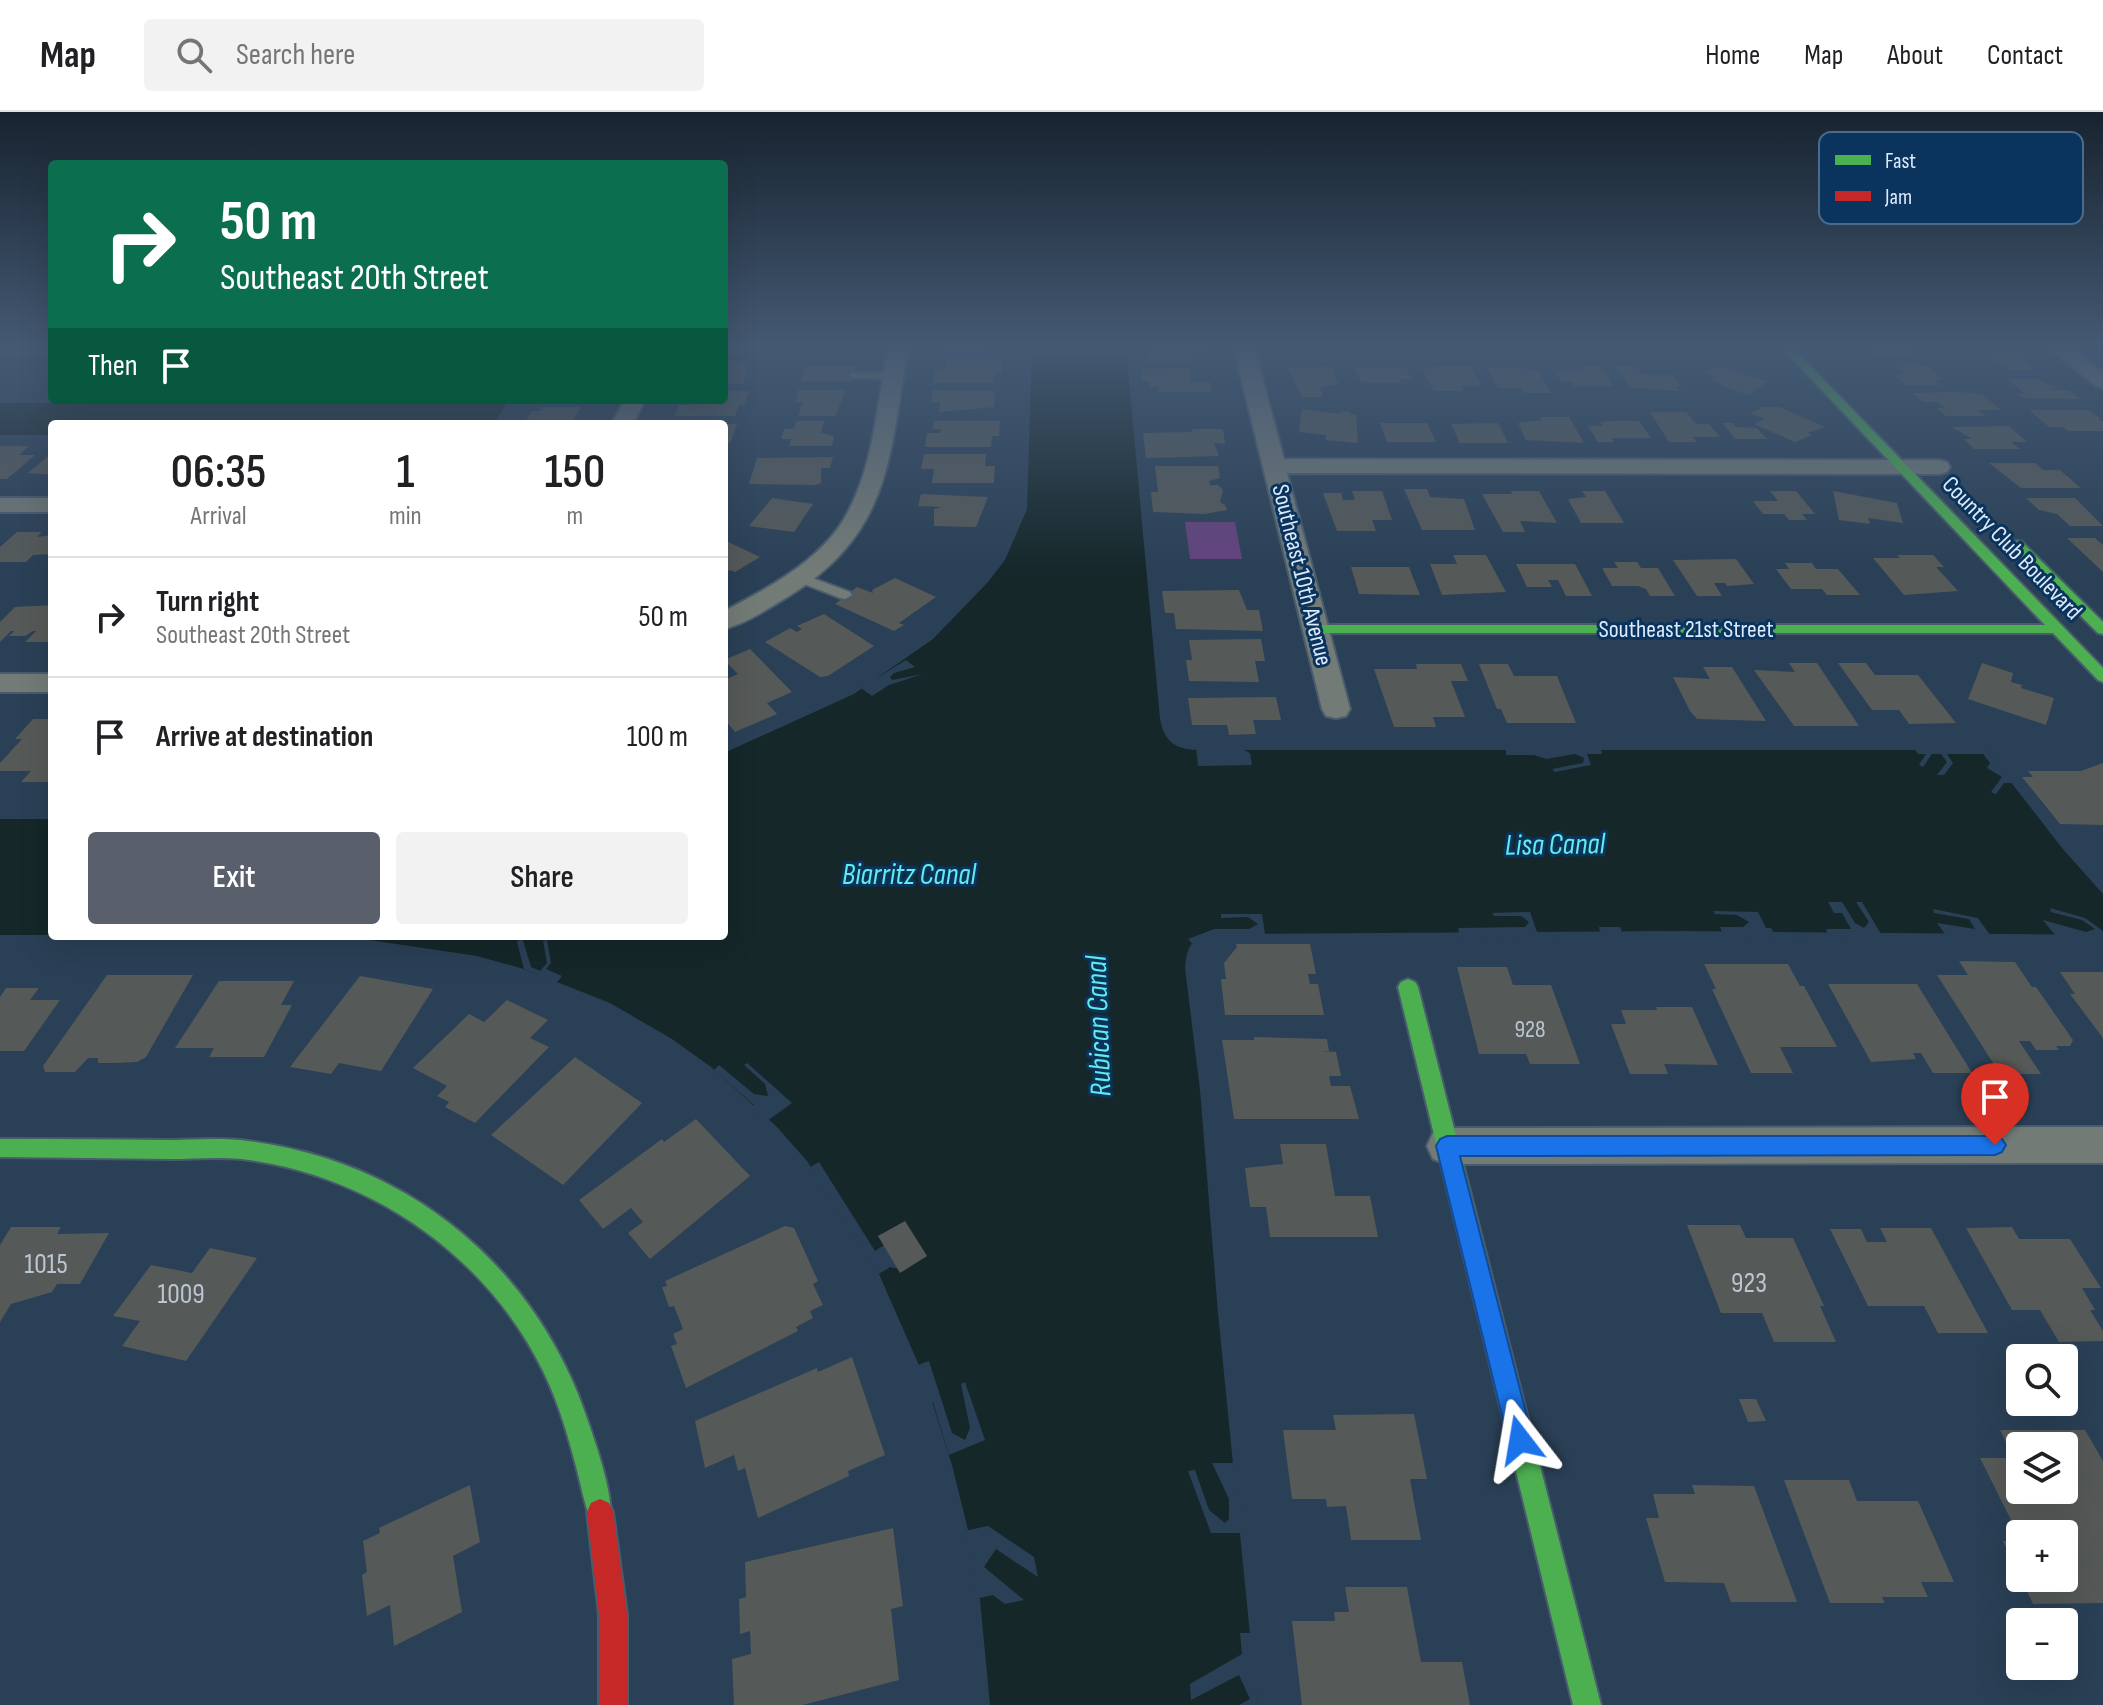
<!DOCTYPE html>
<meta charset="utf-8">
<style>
:root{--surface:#fff;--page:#f2f2f2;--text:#202124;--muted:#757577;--line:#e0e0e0;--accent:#59606b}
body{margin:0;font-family:"Sofia Sans Condensed",sans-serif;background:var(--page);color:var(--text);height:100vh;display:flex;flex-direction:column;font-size:30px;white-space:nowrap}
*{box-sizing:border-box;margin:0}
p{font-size:26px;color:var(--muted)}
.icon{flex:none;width:44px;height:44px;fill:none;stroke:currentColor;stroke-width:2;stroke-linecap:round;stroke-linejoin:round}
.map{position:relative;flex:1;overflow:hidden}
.panel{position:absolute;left:48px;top:308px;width:680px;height:520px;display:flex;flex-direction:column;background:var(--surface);border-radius:8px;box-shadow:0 8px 32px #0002}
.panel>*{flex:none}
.hud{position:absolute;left:48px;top:48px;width:680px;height:244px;border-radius:8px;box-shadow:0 8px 32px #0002;background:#0b6e4f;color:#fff;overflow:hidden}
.buttons{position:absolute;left:2006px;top:1232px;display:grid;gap:16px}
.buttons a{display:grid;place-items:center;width:72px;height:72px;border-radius:8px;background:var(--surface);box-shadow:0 8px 32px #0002;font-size:40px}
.pin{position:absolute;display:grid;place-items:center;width:68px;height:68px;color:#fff;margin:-82px -34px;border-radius:50% 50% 50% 0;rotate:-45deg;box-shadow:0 0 8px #0007}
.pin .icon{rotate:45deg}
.me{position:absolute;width:88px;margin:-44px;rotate:346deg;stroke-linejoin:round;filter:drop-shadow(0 0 6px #0008)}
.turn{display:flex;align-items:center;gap:28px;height:168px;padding:0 40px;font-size:36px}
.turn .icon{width:104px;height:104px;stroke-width:2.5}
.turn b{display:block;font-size:56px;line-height:68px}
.then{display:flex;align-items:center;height:76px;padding:0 40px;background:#0003;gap:16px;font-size:30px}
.eta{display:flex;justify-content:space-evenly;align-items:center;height:136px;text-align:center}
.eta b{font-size:48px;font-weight:600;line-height:56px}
.button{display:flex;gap:16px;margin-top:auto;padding:16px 40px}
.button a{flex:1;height:92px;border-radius:8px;background:var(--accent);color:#fff;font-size:32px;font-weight:600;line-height:92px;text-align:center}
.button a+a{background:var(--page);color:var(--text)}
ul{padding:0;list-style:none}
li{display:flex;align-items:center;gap:24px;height:120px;padding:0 40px;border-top:2px solid var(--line)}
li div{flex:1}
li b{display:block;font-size:30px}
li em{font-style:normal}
header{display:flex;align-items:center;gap:48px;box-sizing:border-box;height:112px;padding:0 40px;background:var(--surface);border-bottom:2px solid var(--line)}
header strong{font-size:38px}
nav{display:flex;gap:44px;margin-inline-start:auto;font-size:28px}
.search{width:560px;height:72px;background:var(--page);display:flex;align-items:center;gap:20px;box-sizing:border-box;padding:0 28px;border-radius:8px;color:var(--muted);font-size:30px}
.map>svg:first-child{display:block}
.green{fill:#64437e}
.water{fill:#152729}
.pier{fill:#2a4056}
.building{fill:#555958;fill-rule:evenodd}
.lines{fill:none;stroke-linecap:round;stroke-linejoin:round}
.lane-casing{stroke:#4a5b6d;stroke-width:4}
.street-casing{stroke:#4a5b6d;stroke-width:4}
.fast-casing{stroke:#4a5b6d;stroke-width:4}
.jam-casing{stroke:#4a5b6d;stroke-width:4}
.lane{fill:#737b77;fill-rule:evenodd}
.street{fill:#737b77;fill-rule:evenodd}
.fast{fill:#4caf50;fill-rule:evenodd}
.jam{fill:#c62828;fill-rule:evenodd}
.route{fill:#1a73e8;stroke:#114b97;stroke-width:2}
.labels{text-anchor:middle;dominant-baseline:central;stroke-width:6;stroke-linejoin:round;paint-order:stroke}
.far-street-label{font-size:24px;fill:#ddeafa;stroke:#0a345d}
.number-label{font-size:24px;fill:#bbc6d2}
.near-number-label{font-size:28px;fill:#bbc6d2}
.water-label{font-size:30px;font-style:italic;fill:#61ece7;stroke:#0a345d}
.key{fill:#0a345d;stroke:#496b8c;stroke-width:2}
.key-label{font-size:22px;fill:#ddeafa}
</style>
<header>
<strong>Map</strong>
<div class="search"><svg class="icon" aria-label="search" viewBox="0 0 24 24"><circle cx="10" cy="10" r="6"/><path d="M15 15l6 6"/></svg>Search here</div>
<nav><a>Home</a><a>Map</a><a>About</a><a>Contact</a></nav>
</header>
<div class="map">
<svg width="2103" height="1593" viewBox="0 0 2103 1593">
<rect width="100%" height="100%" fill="#2a4056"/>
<path class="green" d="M1185 410H1235L1242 447H1190Z"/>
<path class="water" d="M1032 236H1126L1160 607C1165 632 1177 638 1202 638H1986L2062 736 2103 782V823L1682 819 1218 822C1192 829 1188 828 1185 856L1200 978 1218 1201 1257 1593H990L980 1488 968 1418 952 1353 925 1267 879 1162 807 1049 776 1014 711 955 672 927 610 891 524 857 477 844 356 826 212 824H724V641L854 582 933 527 988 470 1005 448 1027 397Z
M435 288H509L493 312H52V323H0V291H420Z
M0 707H52V823H0Z"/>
<path class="pier" d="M906 548 915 555 894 561 890 565 892 568 923 562 889 573 872 584 858 574 873 563 877 566Z
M1196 634H1214L1215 638H1244L1250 641 1252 653 1198 654Z
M1569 634H1590L1591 638H1601L1602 642H1587L1591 653 1555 660 1552 657 1583 651 1584 646 1575 642 1546 647 1534 643H1506V638H1570Z
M1915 638H1986L2013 671H2004L1996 682 1991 680 2002 665 1987 656 1990 651 1983 642H1947L1953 651 1944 663H1937L1947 650 1941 642H1932L1923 655 1919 653 1926 642H1918Z
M1828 790H1842L1855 811 1864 816 1869 810 1856 790H1862L1881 822H1898L1901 826 1731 824 1728 820H1722L1720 815H1743L1749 810 1737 803 1715 802 1713 799 1758 800 1766 816H1771L1774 821 1828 822 1826 817H1851L1842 801H1834Z
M2050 796 2085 806 2103 819V823H2084L2087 827H2058L2043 808 2086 820 2095 817 2082 808 2051 800Z
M1933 797 1978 806 1990 823 1945 822 1937 811 1975 817 1969 807 1934 801Z
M1530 800 1537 820H1600L1599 815H1620L1622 820 1661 819 1663 823 1429 826 1428 822 1459 821 1458 816 1525 815 1529 810 1521 804H1494L1492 801Z
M1221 802H1262L1265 822H1219L1221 826 1207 827 1194 834 1188 827 1214 817H1249L1258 812 1248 805 1221 806Z
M522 825 531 855 540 859 547 851 543 829 547 828 551 851 546 857 562 864 555 873 537 867 539 863 524 857 517 830Z
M747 951 792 991 766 1010 751 996 754 993 714 958 719 953 754 982 768 984 765 972 744 953Z
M819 1050 875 1139 884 1133 878 1124 881 1122 904 1158 890 1155 879 1162 807 1057Z
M929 1249 952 1321 965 1328 970 1316 961 1272 965 1270 985 1328 949 1343 933 1290H929L915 1254Z
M1212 1351H1239L1241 1421H1211L1188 1359 1195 1358 1209 1398 1225 1411 1229 1407V1387Z
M988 1414 1034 1445 1038 1465 996 1437 984 1455 1024 1488 1005 1492 993 1483 976 1487 964 1419Z
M1240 1521H1255L1257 1593H1239L1250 1587 1239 1563 1191 1588 1190 1572 1242 1542Z"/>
<path class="building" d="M724 236H749L746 243H724Z
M943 236H986L985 242 942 240Z
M1148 236H1206L1207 240H1192L1191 251H1150Z
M1869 236H1906L1918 246H1881Z
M1986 238H2019L2032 248H2022L2034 258H2009L1986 244H1993Z
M946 247 1002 248V261H994V271H933L935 259H944Z
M724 249 746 250 744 255H749L743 272H724Z
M1895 251 1928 254 1943 268H1934L1940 273H1905L1895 264 1906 262Z
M806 254H856L852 269H801Z
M1331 254 1338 272 1320 276 1323 285H1302L1288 256Z
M1445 254H1471L1481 274H1462L1464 279H1434L1421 255Z
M1486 254 1538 258 1551 281H1524L1521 276H1498Z
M1580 254H1599L1613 274H1574L1572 270H1562L1554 259H1583Z
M1615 254H1636L1642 263H1672L1682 275H1677L1680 279 1630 275Z
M1715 254 1742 261 1768 269 1749 283 1725 275 1713 268 1714 265 1704 261Z
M1354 255 1406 256 1411 267H1400L1402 271 1361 270Z
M1189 256 1191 270H1210L1212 280H1159L1158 275H1150V269H1142L1141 257Z
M2008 267H2039L2057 276H2050L2052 278H2069L2081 287 2024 286 2018 282H2025Z
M798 278H846L835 304H798L803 290H795Z
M933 278 995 279 994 295 939 300 940 290H931Z
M724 279H749L744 293H739L735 304H674L679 293H689L691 288H724Z
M1958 280 1982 282 2001 298H1978L1985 304H1946L1937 296H1945L1938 290H1923L1912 281Z
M542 295H581L571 312 525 310 532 299H540Z
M1763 295H1779L1825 315 1807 321 1812 323 1795 330 1754 312 1765 307 1750 301Z
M1302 297 1340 302 1341 299 1351 300 1350 303H1356L1358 331 1326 328V323L1299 320Z
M2029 298H2088L2102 307H2099L2103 310V319H2068L2063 315H2049Z
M1650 300H1686L1696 312H1709L1720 325H1693L1696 330H1669Z
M1540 305H1569L1584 331 1526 328 1518 311 1542 308Z
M796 309H824L821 321 834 324 832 334H789L791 327H781L784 317H794Z
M934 309H1000L999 324H992L991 335H925L927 321H940L941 317H933Z
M1639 309 1651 326H1611L1614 330H1598L1588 314H1603L1600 310 1612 309Z
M1380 311H1427L1436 330H1387Z
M1498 311 1508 331H1460L1451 312Z
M1723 311H1732L1736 315 1757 316 1767 327H1735Z
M724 312H737L730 331H724Z
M2009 314 2027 330H2011L2020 337H1974L1964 327H1972L1952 315Z
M1192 317H1223L1225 332 1214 331 1219 344 1146 346 1143 321 1193 320Z
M0 334H29L19 343H35L7 367H0Z
M52 341V363L28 361Z
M924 342H986L985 354H995L994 371H932L934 357H921Z
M833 345 830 356H821V371L815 373 749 372 757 346Z
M1989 351H2035L2043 358H2060L2081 376H2021Z
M1155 354H1218L1220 366 1209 369 1210 373H1218L1223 378 1220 390 1225 393 1227 398 1204 402 1153 400 1151 380H1158Z
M1404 377H1427L1430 385 1464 387 1475 418H1422Z
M1352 379H1382L1392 408H1372L1376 419H1337L1323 381H1341L1343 388H1355Z
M1511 379H1539L1557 411 1520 409 1525 420H1503L1482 382H1512Z
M1582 379H1605L1624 411H1581L1568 387 1586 385Z
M1770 379H1796L1815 402H1802L1807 408H1789L1784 402H1763L1753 389H1778Z
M1833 379 1897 391 1903 411 1868 406 1870 412 1839 408Z
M921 382 988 385 976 415 934 414V397L941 395 918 394Z
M772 386 813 392 794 420 749 414Z
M2026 386H2075L2103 414H2070L2057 402 2039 398Z
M17 420H42L37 425 52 423V442L33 443 26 450H0V435Z
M2067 426H2095L2103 433V460Z
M724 428 760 445 735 460 730 458 724 461Z
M1453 443H1486L1506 480 1442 483 1430 452H1457Z
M1897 443H1933L1944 455H1936L1958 479 1904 483 1873 446H1900Z
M1736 447 1754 472 1727 474 1725 471H1714L1722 484H1697L1673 448Z
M1614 450H1637L1641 456H1658L1675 484H1650L1646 477 1638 474H1612L1602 456H1618Z
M1785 451H1812L1816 457H1838L1860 483H1827L1822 477H1791L1776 457H1789Z
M1516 452H1575L1592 484H1566L1558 468H1548L1552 475H1527Z
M1351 455H1409L1420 483 1359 482Z
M895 466 936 485 899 511 904 513 894 519 835 492 857 475 873 481 872 478Z
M1239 478 1247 498H1259L1263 519 1176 517 1174 501H1165L1162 479Z
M52 493V530H25L36 519H33L25 524H9L14 519H11L0 530V510L15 495Z
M824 502 874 534 828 564 820 565 765 530 790 516 797 520 802 517 797 514Z
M1261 527 1265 549H1255L1259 570 1189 569 1186 548H1192L1189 528Z
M750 537 792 580 767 591 777 602 735 620 724 607V568L738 562 724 548Z
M1789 551H1817L1859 614H1794L1754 558 1795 560Z
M1838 551H1866L1875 563H1918L1956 611 1909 612 1899 598H1872Z
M1982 551 2013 561 2011 570 2022 573 2021 576 2054 586 2046 613 1968 587Z
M1416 552H1461L1468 569H1451L1465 605H1433L1436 615H1394L1374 557H1417Z
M1479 552H1508L1514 564H1557L1576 611H1507L1501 597H1497Z
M1703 555H1732L1766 609 1697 607 1690 599 1673 565 1710 567Z
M1276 585 1281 608H1253L1256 622 1229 623 1227 613H1192L1188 586Z
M33 607H52V670H21L31 659H0V651L22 627H15Z
M2103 651V713L2060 712 2022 665H2033L2028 659H2081Z
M1236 832H1310L1316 862H1308L1310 872H1318L1324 903H1225L1221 867H1226L1224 851 1237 835Z
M1959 849 2015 850 2032 875H2036L2073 928 2070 934H2056L2059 938H2036L2030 929H2019L2041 962H2000L1937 863H1968Z
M1704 852H1788L1800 874H1804L1837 935H1780L1793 961H1751L1712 877H1716Z
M1457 855H1507L1513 873H1551L1580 952H1530L1526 942H1479Z
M2060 860H2103V926L2070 882H2075Z
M107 863H193L146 945 137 950 115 951H98V946H88L75 960H45L43 954Z
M360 864 433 877 381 959 339 951 331 962 290 955Z
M219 869H294L281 893H292L264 945H209L214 936H175Z
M1828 872H1917L1972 961H1933L1921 941H1913L1916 947 1871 950Z
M6 876H39L30 888H60L24 939H0V885Z
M507 888 548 908 530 926 549 935 475 1011 445 995 449 990 437 984 447 974 413 956 469 902 484 910Z
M1656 895H1692L1718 953 1664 952 1668 962H1630L1611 912H1626L1621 898H1657Z
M1254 925 1327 927 1329 939H1320L1336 940 1341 964H1329L1331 974H1350L1359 1007H1234L1222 928H1254Z
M575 945 642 991 563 1073 491 1023Z
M696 1007 750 1064 650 1147 628 1121 643 1110 631 1096 603 1117 579 1088 662 1027 664 1030Z
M1280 1032H1326L1335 1084H1370L1378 1125H1270L1266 1095H1250L1245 1056 1283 1052Z
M905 1109 927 1144 900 1161 878 1124Z
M1687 1113H1740L1746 1126H1793L1824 1194H1820L1836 1230H1774L1762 1201H1721Z
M785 1114 794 1116 818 1169 813 1172 823 1193 810 1199 813 1206 796 1215 798 1219 686 1276 671 1234 677 1232 673 1222 683 1217 674 1194 669 1195 662 1175 667 1174 665 1169Z
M11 1115H61L57 1122 109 1121 80 1172H57L52 1180 11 1192 0 1210V1133Z
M2012 1115 2019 1127H2070L2101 1176H2082L2095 1198H2090L2103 1219V1229L2059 1230 2040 1198H2012L1966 1116Z
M1880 1116H1931L1988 1221H1938L1924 1194H1868L1830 1117H1861L1867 1130H1887Z
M210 1136 257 1146 186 1249 122 1234 140 1209 113 1204 151 1153 192 1161Z
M852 1245 885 1343 848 1359 849 1364 758 1406 745 1356 738 1359 734 1343 705 1356 695 1309 817 1256 818 1260Z
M1739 1287H1756L1766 1309 1748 1310Z
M1414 1302 1427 1367H1410L1421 1428H1351L1346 1394 1327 1395 1326 1387H1292L1283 1318H1336L1333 1303Z
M2000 1318H2085L2103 1349V1491L2033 1492 2021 1466H2064V1422H2018L1980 1346H2014ZM2020 1334H2064V1378H2020Z
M1784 1368H1849L1857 1389H1918L1954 1470H1921L1928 1485H1882L1885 1491H1830Z
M470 1373 480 1430 453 1444 462 1500 394 1534 390 1493 367 1504 362 1463 367 1460 363 1429 380 1421 379 1416Z
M1692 1373 1754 1374 1797 1490H1731L1724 1471 1665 1470 1646 1406H1659L1653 1382H1695Z
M893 1416 903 1494 891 1497 899 1568 803 1593H734L732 1547 751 1542 750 1519 740 1522 739 1487 746 1485 745 1450Z
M2003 1429H2020V1465Z
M1345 1475H1407L1421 1550H1462L1470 1593H1302L1292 1509H1335L1334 1500H1349Z"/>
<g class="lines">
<g class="lane-casing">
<path id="lane" d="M854 261H892L897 264 892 267 850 266V262Z
M799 461 850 480 852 483 845 487 840 486 794 468V462Z"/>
</g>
<g class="street-casing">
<path id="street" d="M0 236H52V242H0Z
M888 236H908C889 344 892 420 789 484 769 496 747 511 724 517V499C767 477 819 449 844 407 874 357 877 292 888 236Z
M1234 236H1254L1284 347 1939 348 1947 350 1950 355 1947 360 1939 362 1287 361 1350 597 1346 604 1336 606 1326 604 1322 597Z
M2048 236H2070L2103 260V276L2096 274Z
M625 288H645L633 312H611Z
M0 386H52V400H0Z
M0 562H52V580H0Z
M2103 1015V1051L1447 1052 1433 1047 1427 1034 1433 1021 1447 1016Z"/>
</g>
<g class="fast-casing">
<path id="fast" d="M1782 236H1793L2103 556V570L2098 568 2053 521H1316L1309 517 1316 513H2045Z
M2017 429 2022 430 2103 510V522L2098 521 2012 436V430Z
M1408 867 1415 870 1418 875 1601 1593H1573L1398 875 1401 870Z
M0 1027C55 1027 109 1027 164 1028 191 1028 221 1025 248 1029 399 1048 521 1142 578 1282 587 1306 618 1388 609 1409L600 1413 591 1409C585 1394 582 1378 578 1362 569 1327 559 1291 543 1259 487 1145 375 1066 249 1048 224 1044 196 1047 170 1047 113 1046 57 1046 0 1045Z"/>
</g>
<g class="jam-casing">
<path id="jam" d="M600 1387 609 1391 613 1400 627 1502V1593H599V1502L587 1400 591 1391Z"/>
</g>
<use href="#lane" class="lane"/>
<use href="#street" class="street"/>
<use href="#fast" class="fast"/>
<use href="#jam" class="jam"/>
</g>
<linearGradient id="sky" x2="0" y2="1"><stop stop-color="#17232f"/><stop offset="0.51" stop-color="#445973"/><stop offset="1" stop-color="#445973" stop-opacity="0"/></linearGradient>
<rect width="2103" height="459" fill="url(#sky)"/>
<path class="route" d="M1447 1024H1995L2002 1027 2006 1033 2002 1040 1995 1043 1460 1044 1533 1328 1529 1337 1520 1341 1511 1337 1508 1328 1436 1034 1440 1027Z"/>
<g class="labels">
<g class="far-street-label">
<text transform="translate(2012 436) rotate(46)">Country Club Boulevard</text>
<text transform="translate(1302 463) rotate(76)">Southeast 10th Avenue</text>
<text x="1686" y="517">Southeast 21st Street</text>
</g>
<g class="number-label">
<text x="1530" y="917">928</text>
</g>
<g class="near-number-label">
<text x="46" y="1152">1015</text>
<text x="1749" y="1171">923</text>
<text x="181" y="1182">1009</text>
</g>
<g class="water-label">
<text transform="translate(1555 733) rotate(-1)">Lisa Canal</text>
<text x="909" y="763">Biarritz Canal</text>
<text transform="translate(1099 914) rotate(-92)">Rubican Canal</text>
</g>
</g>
<rect x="1819" y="20" width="264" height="92" rx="12" class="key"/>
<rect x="1835" y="43" width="36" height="10" fill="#4caf50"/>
<rect x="1835" y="79" width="36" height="10" fill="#c62828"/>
<g class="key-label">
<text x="1885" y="56">Fast</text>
<text x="1885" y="92">Jam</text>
</g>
</svg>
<div class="buttons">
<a><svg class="icon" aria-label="search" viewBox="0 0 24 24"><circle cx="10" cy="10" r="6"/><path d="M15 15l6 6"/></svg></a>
<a><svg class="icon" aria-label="layers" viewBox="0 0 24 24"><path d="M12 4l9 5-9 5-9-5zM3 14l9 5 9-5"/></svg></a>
<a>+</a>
<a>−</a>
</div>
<div class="pin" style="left:1995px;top:1033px;background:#d93025"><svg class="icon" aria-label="arrive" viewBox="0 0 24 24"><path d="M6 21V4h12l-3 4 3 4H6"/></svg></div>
<svg class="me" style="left:1520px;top:1328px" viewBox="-20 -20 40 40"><path d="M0-17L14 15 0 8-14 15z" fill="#1a73e8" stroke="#fff" stroke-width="4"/></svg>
<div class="hud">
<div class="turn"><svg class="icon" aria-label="right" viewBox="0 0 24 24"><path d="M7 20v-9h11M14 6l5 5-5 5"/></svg><div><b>50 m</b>Southeast 20th Street</div></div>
<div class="then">Then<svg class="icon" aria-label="arrive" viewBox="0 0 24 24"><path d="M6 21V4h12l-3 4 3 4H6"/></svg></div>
</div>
<section class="panel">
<div class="eta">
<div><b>06:35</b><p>Arrival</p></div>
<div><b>1</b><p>min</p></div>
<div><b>150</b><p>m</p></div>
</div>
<ul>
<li><svg class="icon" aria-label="right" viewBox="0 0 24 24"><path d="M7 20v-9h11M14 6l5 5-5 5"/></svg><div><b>Turn right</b><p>Southeast 20th Street</p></div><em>50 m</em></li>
<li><svg class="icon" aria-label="arrive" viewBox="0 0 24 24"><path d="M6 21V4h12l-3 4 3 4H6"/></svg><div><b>Arrive at destination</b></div><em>100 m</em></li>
</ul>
<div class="button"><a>Exit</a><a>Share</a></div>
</section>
</div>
